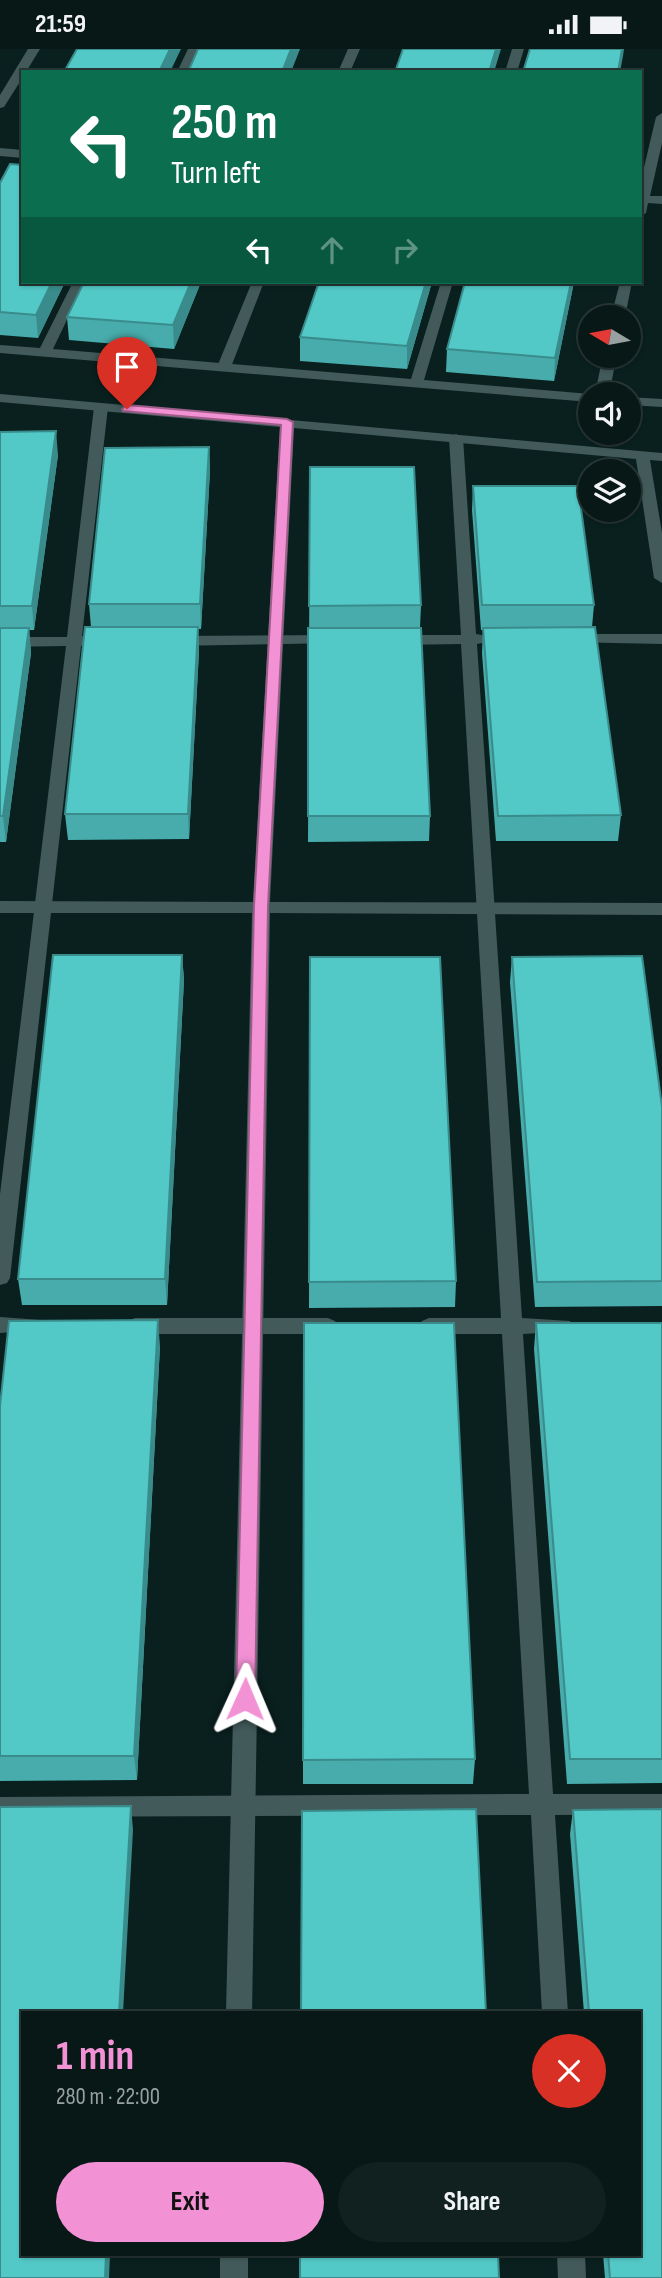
<!DOCTYPE html>
<meta charset="utf-8">
<style>
:root{--surface:#071817;--page:#102120;--text:#f1f3f6;--muted:#98a0a1;--line:#283736;--accent:#f391d5}
body{margin:0;font-family:"Sofia Sans Condensed",sans-serif;background:var(--page);color:var(--text);height:100vh;display:flex;flex-direction:column;font-size:26px;white-space:nowrap}
*{box-sizing:border-box;margin:0}
p{font-size:23px;color:var(--muted)}
.icon{flex:none;width:38px;height:38px;fill:none;stroke:currentColor;stroke-width:2;stroke-linecap:round;stroke-linejoin:round}
.map{position:relative;flex:1;overflow:hidden}
.sheet{position:absolute;left:21px;top:1962px;width:620px;height:245px;display:flex;flex-direction:column;background:var(--surface);border-radius:0px;box-shadow:0 2px 5px #0004,0 0 0 2px var(--line)}
.sheet>*{flex:none}
.top-card{position:absolute;left:21px;top:21px;width:621px;height:214px;border-radius:0px;box-shadow:0 2px 5px #0004,0 0 0 2px var(--line);background:#0b6e4f;color:#fff;overflow:hidden}
.needle{width:46px;rotate:280deg}
.controls{position:absolute;left:578px;top:256px;display:grid;gap:14px}
.controls a{display:grid;place-items:center;width:63px;height:63px;border-radius:50%;background:var(--surface);box-shadow:0 2px 5px #0004,0 0 0 2px var(--line);font-size:35px}
.pin{position:absolute;display:grid;place-items:center;width:60px;height:60px;color:#fff;margin:-72px -30px;border-radius:50% 50% 50% 0;rotate:-45deg;box-shadow:0 0 7px #0007}
.pin .icon{rotate:45deg}
.me{position:absolute;width:77px;margin:-38px;rotate:1deg;stroke-linejoin:round;filter:drop-shadow(0 0 5px #0008)}
.turn{display:flex;align-items:center;gap:24px;height:147px;padding:0 35px;font-size:32px}
.turn .icon{width:91px;height:91px;stroke-width:2.5}
.turn b{display:block;font-size:49px;line-height:60px}
.lanes{display:flex;align-items:center;height:66px;padding:0 35px;background:#0003;justify-content:center;gap:35px;direction:ltr}
.lanes .off{opacity:.35}
.round{display:grid;place-items:center;flex:none;width:74px;height:74px;border-radius:37px;background:var(--page)}
.overview{display:flex;align-items:center;justify-content:space-between;height:119px;padding:0 35px}
h1{font-size:42px;font-weight:700;line-height:52px;color:var(--accent)}
.action{display:flex;gap:14px;margin-top:auto;padding:14px 35px}
.action a{flex:1;height:80px;border-radius:42px;background:var(--accent);color:#111;font-size:28px;font-weight:700;line-height:80px;text-align:center}
.action a+a{background:var(--page);color:var(--text)}
.status{display:flex;justify-content:space-between;align-items:center;height:49px;padding:0 35px;background:var(--surface);direction:ltr}
.status svg{height:19px;fill:currentColor}
.map>svg:first-child{display:block}
.lines{fill:none;stroke-linecap:round;stroke-linejoin:round}
.service{fill:#425a5a;fill-rule:evenodd}
.minor{fill:#425a5a;fill-rule:evenodd}
.wall{fill:#47acab}
.shaded-wall{fill:#398c8b}
.building{fill:#52c8c7;stroke:#398c8b;stroke-width:2}
.route{fill:#f391d5;stroke:#9e5e8a;stroke-width:2}
</style>
<div class="status"><b>21:59</b><svg viewBox="0 0 49 12"><path d="M0 12V9h3v3zM5 12V6h3v6zM10 12V3h3v9zM15 12V0h3v12zM26 1h20v11H26zM47 4h2v5h-2z"/></svg></div>
<div class="map">
<svg width="662" height="2229" viewBox="0 0 662 2229">
<rect width="100%" height="100%" fill="#09201f"/>
<g class="lines">
<path class="service" d="M188 0H200L189 23H177Z
M512 0H524L517 23H505Z
M73 233H85L53 300 411 330 441 233H453L424 331 590 345V353L0 304V296L40 299Z
M628 348 662 350V358L628 356Z
M101 354 108 358 82 587 91 589 94 592 91 595 81 597 10 1229 7 1234 0 1236V1145L66 597 0 598V588H67L94 358Z
M456 385 463 389 476 585 487 587 490 590 487 593 477 595 522 1269 570 1272 573 1277 570 1282 523 1285 553 1745H662V1765L555 1766 568 1964H542L531 1766 0 1768V1748L529 1745 502 1285H429L422 1282 419 1277 422 1272 429 1269H501L461 595 397 596 389 591 397 586H461L449 389Z
M572 585H662V595L567 593 564 590Z
M335 586 343 591 340 594 173 597 165 592 173 587Z
M0 1268 41 1271 44 1276 41 1281 0 1284Z
M135 1269H328L335 1272 338 1277 335 1282 328 1285H135L128 1282 125 1277 128 1272Z
M557 2205H585L586 2229H558Z"/>
<path class="minor" d="M28 0H40L26 23H23V28L4 58 0 59V46Z
M348 0H360L350 23H338Z
M662 64V94L650 147H662V155L648 154 646 164 640 168V135L656 68Z
M0 99 23 101V109L0 107Z
M252 233H264L231 318 224 322 219 321 217 318Z
M620 233H632L625 268H611Z
M603 306H617L609 345H595Z
M0 345 662 404V412L650 411 662 484V534L654 529 636 410 294 379 270 853 662 854V866L270 864 252 1964H226L252 864H0V852L253 853 280 378 0 353Z
M220 2205H248V2229H220Z"/>
</g>
<path class="wall" d="M0 134 23 233H65L38 289 0 286Z
M84 233H201L174 300 69 291 67 268Z
M432 233 407 320 300 312V288Z
M465 233H574L554 332 446 323 447 300Z
M0 383 58 406 34 581H29L31 604 6 793H0Z
M209 398 210 422 201 580H198L199 602 189 790 68 791 65 765 91 578 89 555Z
M310 418 421 556 420 579 430 767 429 792 308 793Z
M473 437 594 556 592 578 621 766 618 792H496L482 604 483 581H481L472 461Z
M182 906 184 931 167 1256H22L18 1230Z
M310 908 456 1232 455 1258 309 1259Z
M512 908 662 1058V1257L535 1258 510 933Z
M536 1274H662V1734L567 1735 534 1300Z
M160 1297 137 1731 0 1732V1357Z
M475 1710 473 1735H303V1711Z
M662 1760V2229H605L603 2205H639V1964H584L570 1785 573 1761Z"/>
<path class="shaded-wall" d="M170 0H181L170 23H159Z
M291 0H300L291 23H282Z
M496 0H501L494 23H489Z
M622 0H624L623 7 620 23H618Z
M52 233H65L38 289 36 266Z
M191 233H201L174 300 173 276Z
M426 233H432L407 320V297Z
M571 233H574L554 332 555 309Z
M56 382 58 406 34 581 32 557Z
M209 398 210 422 201 580 200 555Z
M198 578 199 602 189 790 188 765Z
M29 579 31 604 6 793 3 767Z
M182 906 184 931 167 1256 165 1230Z
M158 1271 160 1297 137 1731 134 1707Z
M131 1757 133 1781 123 1964H119Z
M106 2205H110L109 2229H105Z"/>
<path class="building" d="M77 0H170L159 23H64Z
M198 0H291L282 23H188Z
M403 0H496L489 23H395Z
M530 0H622L618 23H523Z
M10 115 23 116V233H52L36 266 0 263V134Z
M84 233H191L173 276 67 268Z
M319 233H426L407 297 300 288Z
M465 233H571L555 309 447 300Z
M56 382 32 557H0V383Z
M209 398 200 555H89L105 399Z
M310 418H414L421 556 309 557Z
M473 437H578L594 556H482Z
M85 578H198L188 765H65Z
M595 578 621 766 498 767 483 579Z
M0 579H29L3 767H0Z
M308 579H421L430 767H308Z
M53 906H182L165 1230H18Z
M642 907 662 1058V1232L537 1233 512 908Z
M310 908H440L456 1232 309 1233Z
M158 1271 134 1707H0V1357L9 1272Z
M304 1274H454L475 1710 303 1711Z
M536 1274H662V1710H570Z
M131 1757 119 1964H23V2205H106L105 2229H0V1758Z
M476 1760 486 1964H301L302 1762Z
M662 1760V2229H610L608 2205H639V1964H589L573 1761Z
M300 2205H498L499 2229H300Z"/>
<path class="route" d="M127 356 287 370 293 373 268 857 255 1650 252 1656 245 1659 238 1656 236 1650 254 857 281 376 123 362 122 360Z"/>
</svg>
<div class="controls">
<a><svg class="needle" viewBox="-14 -14 28 28"><path d="M0-13l5 13h-10z" fill="#e53935"/><path d="M0 13l5-13h-10z" fill="#98a0a1"/></svg></a>
<a><svg class="icon" aria-label="sound" viewBox="0 0 24 24"><path d="M4 9h4l5-4v14l-5-4H4zM17 9q2 3 0 6"/></svg></a>
<a><svg class="icon" aria-label="layers" viewBox="0 0 24 24"><path d="M12 4l9 5-9 5-9-5zM3 14l9 5 9-5"/></svg></a>
</div>
<div class="pin" style="left:127px;top:360px;background:#d93025"><svg class="icon" aria-label="arrive" viewBox="0 0 24 24"><path d="M6 21V4h12l-3 4 3 4H6"/></svg></div>
<svg class="me" style="left:245px;top:1650px" viewBox="-20 -20 40 40"><path d="M0-17L14 15 0 8-14 15z" fill="#f391d5" stroke="#fff" stroke-width="4"/></svg>
<div class="top-card">
<div class="turn"><svg class="icon" aria-label="left" viewBox="0 0 24 24"><path d="M17 20v-9H6M10 6l-5 5 5 5"/></svg><div><b>250 m</b>Turn left</div></div>
<div class="lanes"><svg class="icon" aria-label="left" viewBox="0 0 24 24"><path d="M17 20v-9H6M10 6l-5 5 5 5"/></svg><svg class="icon off" aria-label="ahead" viewBox="0 0 24 24"><path d="M12 20V5M6 11l6-6 6 6"/></svg><svg class="icon off" aria-label="right" viewBox="0 0 24 24"><path d="M7 20v-9h11M14 6l5 5-5 5"/></svg></div>
</div>
<section class="sheet">
<div class="overview"><div><h1>1 min</h1><p>280 m · 22:00</p></div><a class="round" style="background:#d93025;color:#fff"><svg class="icon" aria-label="close" viewBox="0 0 24 24"><path d="M6 6l12 12M18 6L6 18"/></svg></a></div>
<div class="action"><a>Exit</a><a>Share</a></div>
</section>
</div>
